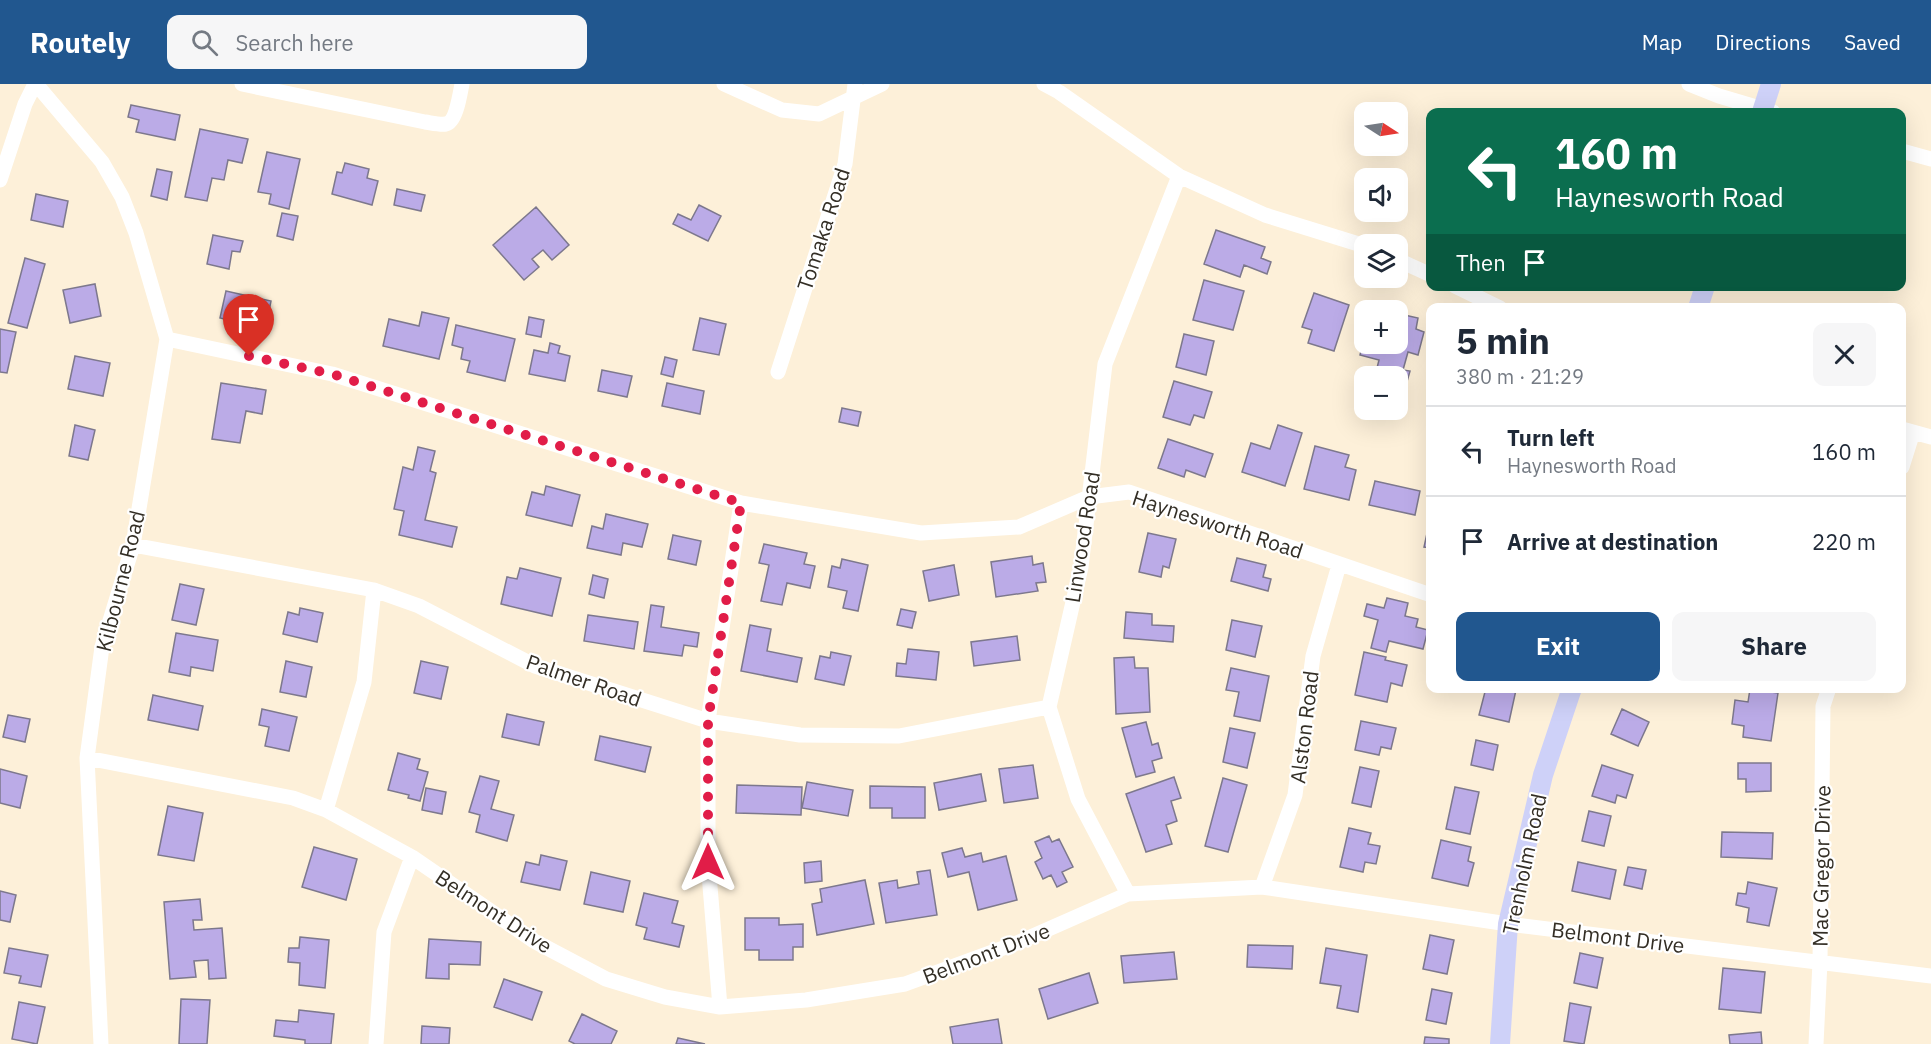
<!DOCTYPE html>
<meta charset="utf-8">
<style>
:root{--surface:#fff;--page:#f6f6f7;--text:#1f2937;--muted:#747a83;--line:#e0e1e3;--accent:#21578f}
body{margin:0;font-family:"IBM Plex Sans",sans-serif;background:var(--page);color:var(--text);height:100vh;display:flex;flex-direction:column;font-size:22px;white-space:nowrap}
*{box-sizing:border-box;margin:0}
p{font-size:20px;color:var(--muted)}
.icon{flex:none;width:33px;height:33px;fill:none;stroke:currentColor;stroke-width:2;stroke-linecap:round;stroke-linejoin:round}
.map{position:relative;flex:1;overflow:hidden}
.side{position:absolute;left:1426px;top:219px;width:480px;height:390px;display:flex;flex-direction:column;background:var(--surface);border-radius:12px;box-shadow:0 6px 24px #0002}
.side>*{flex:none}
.top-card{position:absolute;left:1426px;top:24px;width:480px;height:183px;border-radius:12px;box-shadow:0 6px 24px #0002;background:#0b6e4f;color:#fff;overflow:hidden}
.needle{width:39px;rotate:102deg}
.controls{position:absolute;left:1354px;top:18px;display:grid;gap:12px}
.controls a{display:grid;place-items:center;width:54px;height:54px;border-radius:12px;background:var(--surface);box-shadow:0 6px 24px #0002;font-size:30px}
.pin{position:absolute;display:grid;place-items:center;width:51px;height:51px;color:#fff;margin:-62px -26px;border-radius:50% 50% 50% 0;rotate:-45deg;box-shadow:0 0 6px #0007}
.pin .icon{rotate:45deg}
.me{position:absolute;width:66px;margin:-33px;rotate:0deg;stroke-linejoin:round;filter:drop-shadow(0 0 4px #0008)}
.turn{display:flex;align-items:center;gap:21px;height:126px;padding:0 30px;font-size:27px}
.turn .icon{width:78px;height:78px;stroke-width:2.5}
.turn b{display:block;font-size:42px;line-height:51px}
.then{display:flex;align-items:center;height:57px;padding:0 30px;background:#0003;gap:12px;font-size:22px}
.round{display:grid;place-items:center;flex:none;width:63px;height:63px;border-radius:12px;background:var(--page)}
.summary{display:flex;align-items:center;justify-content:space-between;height:102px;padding:0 30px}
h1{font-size:36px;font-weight:700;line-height:45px}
.primary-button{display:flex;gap:12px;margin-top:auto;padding:12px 30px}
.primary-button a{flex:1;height:69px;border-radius:12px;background:var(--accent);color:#fff;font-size:24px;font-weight:700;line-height:69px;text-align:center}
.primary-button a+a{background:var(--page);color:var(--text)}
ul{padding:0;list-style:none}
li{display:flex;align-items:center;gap:18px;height:90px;padding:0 30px;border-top:2px solid var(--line)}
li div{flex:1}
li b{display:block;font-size:22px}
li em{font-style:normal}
header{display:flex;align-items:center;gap:36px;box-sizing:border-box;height:84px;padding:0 30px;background:var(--accent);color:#fff}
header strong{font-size:28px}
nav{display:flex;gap:33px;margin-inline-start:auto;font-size:21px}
.search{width:420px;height:54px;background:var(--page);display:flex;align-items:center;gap:15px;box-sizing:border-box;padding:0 21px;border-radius:12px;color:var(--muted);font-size:22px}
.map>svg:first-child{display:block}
.building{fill:#bbabe7;stroke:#7d788d;stroke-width:1.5}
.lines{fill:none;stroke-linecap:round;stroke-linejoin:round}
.minor{stroke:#fff;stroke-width:15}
.major{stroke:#ced1f8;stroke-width:20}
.route{stroke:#e11d48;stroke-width:10;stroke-dasharray:0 18}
.labels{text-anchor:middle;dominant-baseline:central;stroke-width:4.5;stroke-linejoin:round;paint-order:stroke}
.street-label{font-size:21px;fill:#332e25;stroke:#fff}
</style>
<header>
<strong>Routely</strong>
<div class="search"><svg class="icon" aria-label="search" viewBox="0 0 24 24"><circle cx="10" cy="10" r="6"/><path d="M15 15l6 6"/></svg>Search here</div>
<nav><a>Map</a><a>Directions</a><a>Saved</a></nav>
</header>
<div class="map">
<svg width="1931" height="960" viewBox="0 0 1931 960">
<rect width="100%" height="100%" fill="#fdf0d9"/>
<path class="building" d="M131 21 180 31 175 56 136 48 139 36 128 33Z
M200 45 248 55 242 79 228 76 224 96 212 94 207 117 185 113Z
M267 68 300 75 289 125 269 120 271 110 258 108Z
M345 79 369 85 367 94 378 97 372 121 332 110 337 88 342 89Z
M157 85 172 88 167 116 151 112Z
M397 105 425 111 421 127 394 121Z
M36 110 68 117 63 143 31 136Z
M699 121 721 132 708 157 673 140 678 130 691 136Z
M536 123 569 161 552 176 543 166 532 175 539 183 524 196 493 161Z
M282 129 298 132 293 156 277 152Z
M1216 146 1265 163 1261 174 1271 178 1267 190 1244 181 1240 193 1204 180Z
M213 151 243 157 240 168 232 167 229 185 207 180Z
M25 174 45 180 27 244 8 239Z
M1204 196 1244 207 1233 246 1193 236Z
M95 200 101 232 70 239 63 206Z
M226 207 271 217 268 232 253 229 250 241 220 234Z
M1314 209 1349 221 1334 267 1308 259 1312 246 1302 243Z
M422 228 449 234 439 275 383 262 389 235 419 242Z
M1400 230 1418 234 1416 245 1424 248 1418 271 1408 268 1403 286 1410 287 1404 308 1398 307V292H1375L1379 276 1360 271 1365 252V260H1398V237Z
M529 233 544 236 541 253 526 250Z
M700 234 726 240 719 271 693 266Z
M456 241 515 255 505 297 467 288 470 277 461 275 463 264 452 261Z
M0 245 16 248 7 289 0 288Z
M1184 250 1214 257 1206 291 1176 283Z
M550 259 560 262 558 269 570 272 565 297 529 290 534 266 548 269Z
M75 272 110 279 103 312 68 305Z
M665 273 677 276 673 293 661 290Z
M602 286 632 292 627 313 598 307Z
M1174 297 1212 308 1204 334 1194 331 1190 341 1163 333Z
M221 299 266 306 262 330 246 327 240 359 212 355Z
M667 299 704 307 700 330 662 322Z
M842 324 861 328 858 342 839 338Z
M75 341 95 346 88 376 69 372Z
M1278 341 1302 349 1285 402 1242 388 1251 359 1270 365Z
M1168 355 1213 370 1205 393 1186 386 1184 393 1158 384Z
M1315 362 1349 371 1345 383 1356 386 1349 416 1304 405Z
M418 363 435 367 430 387 436 389 425 436 457 443 452 463 399 451 404 427 394 425 403 383 413 386Z
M1375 397 1420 407 1415 431 1369 421Z
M546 402 580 411 572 442 526 431 532 408 544 411Z
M606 430 648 440 642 463 623 459 621 471 587 464 592 442 603 445Z
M1431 431V464L1424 463Z
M1148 449 1176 455 1169 484 1163 482 1161 493 1139 488Z
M673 451 701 457 696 481 668 475Z
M764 460 807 469 804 480 815 482 810 504 787 499 782 521 761 517 769 481 759 479Z
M1032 472 1033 481 1043 479 1046 498 1036 499 1038 507 996 513 991 478Z
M1237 474 1266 481 1263 493 1271 495 1268 507 1231 497Z
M842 475 868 481 858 527 843 524 847 507 828 503 832 482 840 484Z
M954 481 959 511 929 517 923 487Z
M520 484 561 494 552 532 501 520 507 493 517 495Z
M593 491 608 495 604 514 589 510Z
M180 500 204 505 196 541 172 536Z
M1387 514 1408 519 1405 532 1418 535 1416 543 1428 546 1423 565 1389 557 1386 568 1371 564 1378 536 1364 532 1367 520 1384 524Z
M651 521 664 523 661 543 699 549 697 563 684 561 682 572 644 567Z
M300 524 323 529 317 558 283 550 288 528 299 531Z
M901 525 916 528 912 544 897 541Z
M1126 528 1152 530V541L1174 542 1173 558 1124 554Z
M588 531 638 538 634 565 584 557Z
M1232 536 1262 542 1255 573 1226 566Z
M750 541 771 545 767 567 802 574 797 598 741 587Z
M176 549 218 556 213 587 191 583 190 592 169 588Z
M1017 552 1020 576 974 582 971 558Z
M908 565 939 568 936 596 896 592 897 579 906 580Z
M831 568 851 572 844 601 815 595 820 572 830 574Z
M1364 568 1386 573 1385 576 1407 581 1402 602 1391 599 1387 618 1355 611Z
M1134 573 1135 584H1148L1150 628 1116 630 1114 574Z
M286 577 312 583 306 613 280 608Z
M421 577 448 583 441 615 414 609Z
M1231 584 1269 592 1260 637 1234 632 1239 608 1226 606Z
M1486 604 1516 606 1509 638 1479 631Z
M1750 605 1778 609 1771 657 1743 653 1744 642 1732 640 1735 616 1748 618Z
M153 611 203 622 198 646 148 636Z
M262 625 297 633 289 667 265 662 269 643 259 641Z
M1622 625 1649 638 1638 662 1611 650Z
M507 630 544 638 539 661 502 653Z
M8 631 30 635 25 658 3 653Z
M1361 637 1396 644 1391 665 1381 663 1379 671 1355 666Z
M1146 638 1152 661 1158 659 1162 674 1152 677 1155 688 1136 693 1122 644Z
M1230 644 1255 649 1247 684 1223 678Z
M600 652 651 663 645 688 595 676Z
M1476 656 1498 661 1493 686 1471 681Z
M398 669 420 675 417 685 428 688 420 717 408 714 409 711 388 706Z
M1738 679H1771V707L1746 708V695H1738Z
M1033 681 1038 714 1004 719 999 685Z
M1602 681 1633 691 1626 714 1617 711 1615 719 1592 712Z
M1360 683 1379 687 1371 723 1352 719Z
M0 685 27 692 20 724 0 719Z
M981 690 986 717 939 726 934 699Z
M480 692 499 697 491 725 514 731 507 757 476 748 480 731 469 728Z
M1174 693 1181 714 1171 717 1177 737 1166 741 1172 760 1146 768 1126 710Z
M1223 694 1247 701 1228 768 1205 762Z
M807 698 853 706 848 732 802 724Z
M737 701 802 703 801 731 736 729Z
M870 702 925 703V734H892V724H870Z
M1455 703 1479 708 1470 750 1446 745Z
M426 704 446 708 442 730 422 726Z
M168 722 203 729 194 777 158 771Z
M1589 727 1611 732 1604 762 1582 757Z
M1349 744 1371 749 1368 760 1380 762 1376 780 1365 778 1363 788 1340 783Z
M1722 748 1773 749 1772 775 1721 773Z
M1049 752 1052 758 1059 755 1073 783 1062 788 1067 798 1057 803 1051 791 1043 795 1035 778 1042 774 1035 758Z
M1441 756 1471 763 1468 777 1474 779 1468 802 1432 794Z
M314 763 357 775 346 816 302 803Z
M962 764 965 773 981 769 983 778 1006 772 1017 816 978 826 969 788 948 793 942 769Z
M541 771 567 777 560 806 521 798 526 778 539 781Z
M821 777 822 797 805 799 804 779Z
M1578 778 1616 786 1610 815 1572 807Z
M1628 783 1646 786 1642 805 1624 801Z
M930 786 937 831 886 839 879 799 897 796 898 804 919 800 917 788Z
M591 788 630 797 623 828 584 820Z
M865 796 874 840 817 851 812 820 822 818 820 805Z
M1748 798 1777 804 1769 842 1747 838 1749 824 1736 821 1738 809 1746 810Z
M0 807 16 811 10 838 0 836Z
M644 809 678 817 672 839 684 842 679 863 644 855 647 844 636 841Z
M200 815 202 836H193L194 846 222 844 226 894 209 895 208 876 194 877 196 893 170 895 164 818Z
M745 834H779V841L803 840V863H793V876H759V866H745Z
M1430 851 1454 856 1447 890 1423 885Z
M300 853 329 856 325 904 299 901 300 879 288 878 289 864H299Z
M429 855 481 858 480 881 449 880V895L426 894Z
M1248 861 1293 862 1292 885 1247 883Z
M9 864 48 871 41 903 19 899 21 892 4 889Z
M1326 864 1367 871 1358 928 1337 924 1341 902 1320 899Z
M1174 868 1177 895 1124 899 1121 872Z
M1580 869 1603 874 1597 904 1574 899Z
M1723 884 1765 888 1761 929 1719 925Z
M1089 889 1098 919 1048 935 1039 905Z
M504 895 542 908 532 936 494 923Z
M1432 905 1452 909 1446 940 1426 936Z
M181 915 210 916 207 960H179Z
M19 918 45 923 37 960 12 955Z
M1570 919 1591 923 1584 960 1564 957Z
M299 926 334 930 331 960H305V956L274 952 276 936 298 938Z
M582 930 617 947 611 960H575L569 957Z
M998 935 1002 960H953L950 943Z
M422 942 450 944 449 960H421Z
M1761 948 1762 960H1730L1729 951Z
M1425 953 1449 955V960H1424Z
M678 954 705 960H676Z"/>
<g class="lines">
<path class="minor" d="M36 0 102 78 122 113 136 149 167 255 133 461 102 563 87 674 101 960
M242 0 425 38C432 39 440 41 446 40 456 38 460 10 462 0
M724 0 782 26 819 30 882 0
M1044 0 1059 8 1179 92 1265 131 1365 162
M1689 0 1719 12 1773 28
M1902 67 1931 75
M0 96 25 20 35 0
M1398 176 1431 191
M1455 202 1500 224
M167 255 332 290 741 419 921 449 1019 443 1089 413 1129 408 1431 511
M778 288 845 80 855 0
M1902 345 1931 353
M1902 383 1913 348
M133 461 374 506 419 522 535 582 708 637 800 651 899 652 1049 623
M87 674 293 714 326 726 412 773 534 857 606 895 665 913 720 923 806 916 905 900 1017 859 1128 810 1262 803 1508 840 1931 892
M326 726 364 598 374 506
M1262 803 1295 711 1313 572 1339 481
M1128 810 1078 715 1049 623 1081 483 1105 280 1179 92
M720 923 708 778V637L741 419
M376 960 384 848 412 773
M1816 960 1820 878 1823 622 1829 604"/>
<path class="major" d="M1762 28 1771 0
M1698 224 1705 202
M1500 960 1508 840 1543 691 1572 604"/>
</g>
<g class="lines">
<path class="route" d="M249 272 332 290 741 419 708 637V778"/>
</g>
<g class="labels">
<g class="street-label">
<text transform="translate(823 145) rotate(-72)">Tomaka Road</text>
<text transform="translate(1218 440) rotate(18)">Haynesworth Road</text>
<text transform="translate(1082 453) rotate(-81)">Linwood Road</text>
<text transform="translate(120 497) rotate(-76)">Kilbourne Road</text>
<text transform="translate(584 596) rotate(19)">Palmer Road</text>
<text transform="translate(1304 643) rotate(-83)">Alston Road</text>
<text transform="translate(1524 780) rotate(-78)">Trenholm Road</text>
<text transform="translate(1821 782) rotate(-89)">Mac Gregor Drive</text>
<text transform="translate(494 827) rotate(33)">Belmont Drive</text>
<text transform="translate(1618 853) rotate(7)">Belmont Drive</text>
<text transform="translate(986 869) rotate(-21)">Belmont Drive</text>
</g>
</g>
</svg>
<div class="controls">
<a><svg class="needle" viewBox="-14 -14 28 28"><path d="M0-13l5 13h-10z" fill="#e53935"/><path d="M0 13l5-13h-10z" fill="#747a83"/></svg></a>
<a><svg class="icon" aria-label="sound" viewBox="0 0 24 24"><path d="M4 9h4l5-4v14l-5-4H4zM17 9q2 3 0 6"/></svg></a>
<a><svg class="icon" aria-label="layers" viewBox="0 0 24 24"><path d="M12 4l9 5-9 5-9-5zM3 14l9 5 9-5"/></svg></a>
<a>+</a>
<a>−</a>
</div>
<div class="pin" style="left:249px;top:272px;background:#d93025"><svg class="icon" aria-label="arrive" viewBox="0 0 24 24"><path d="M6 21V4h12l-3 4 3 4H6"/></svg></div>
<svg class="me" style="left:708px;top:778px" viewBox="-20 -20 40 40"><path d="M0-17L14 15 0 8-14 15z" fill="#e11d48" stroke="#fff" stroke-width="4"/></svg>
<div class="top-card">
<div class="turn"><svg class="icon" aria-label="left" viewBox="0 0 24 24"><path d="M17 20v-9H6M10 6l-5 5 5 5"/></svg><div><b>160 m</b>Haynesworth Road</div></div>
<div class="then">Then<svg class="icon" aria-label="arrive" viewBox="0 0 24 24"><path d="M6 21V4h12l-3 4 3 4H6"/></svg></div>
</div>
<section class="side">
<div class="summary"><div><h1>5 min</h1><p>380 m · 21:29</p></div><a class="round"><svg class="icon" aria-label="close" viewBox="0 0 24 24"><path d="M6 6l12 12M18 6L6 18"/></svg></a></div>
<ul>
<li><svg class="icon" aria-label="left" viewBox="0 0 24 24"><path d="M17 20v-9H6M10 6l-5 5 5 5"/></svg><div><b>Turn left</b><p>Haynesworth Road</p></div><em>160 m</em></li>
<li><svg class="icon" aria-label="arrive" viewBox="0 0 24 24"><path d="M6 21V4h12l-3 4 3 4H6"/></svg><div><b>Arrive at destination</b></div><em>220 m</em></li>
</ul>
<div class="primary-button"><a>Exit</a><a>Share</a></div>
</section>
</div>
